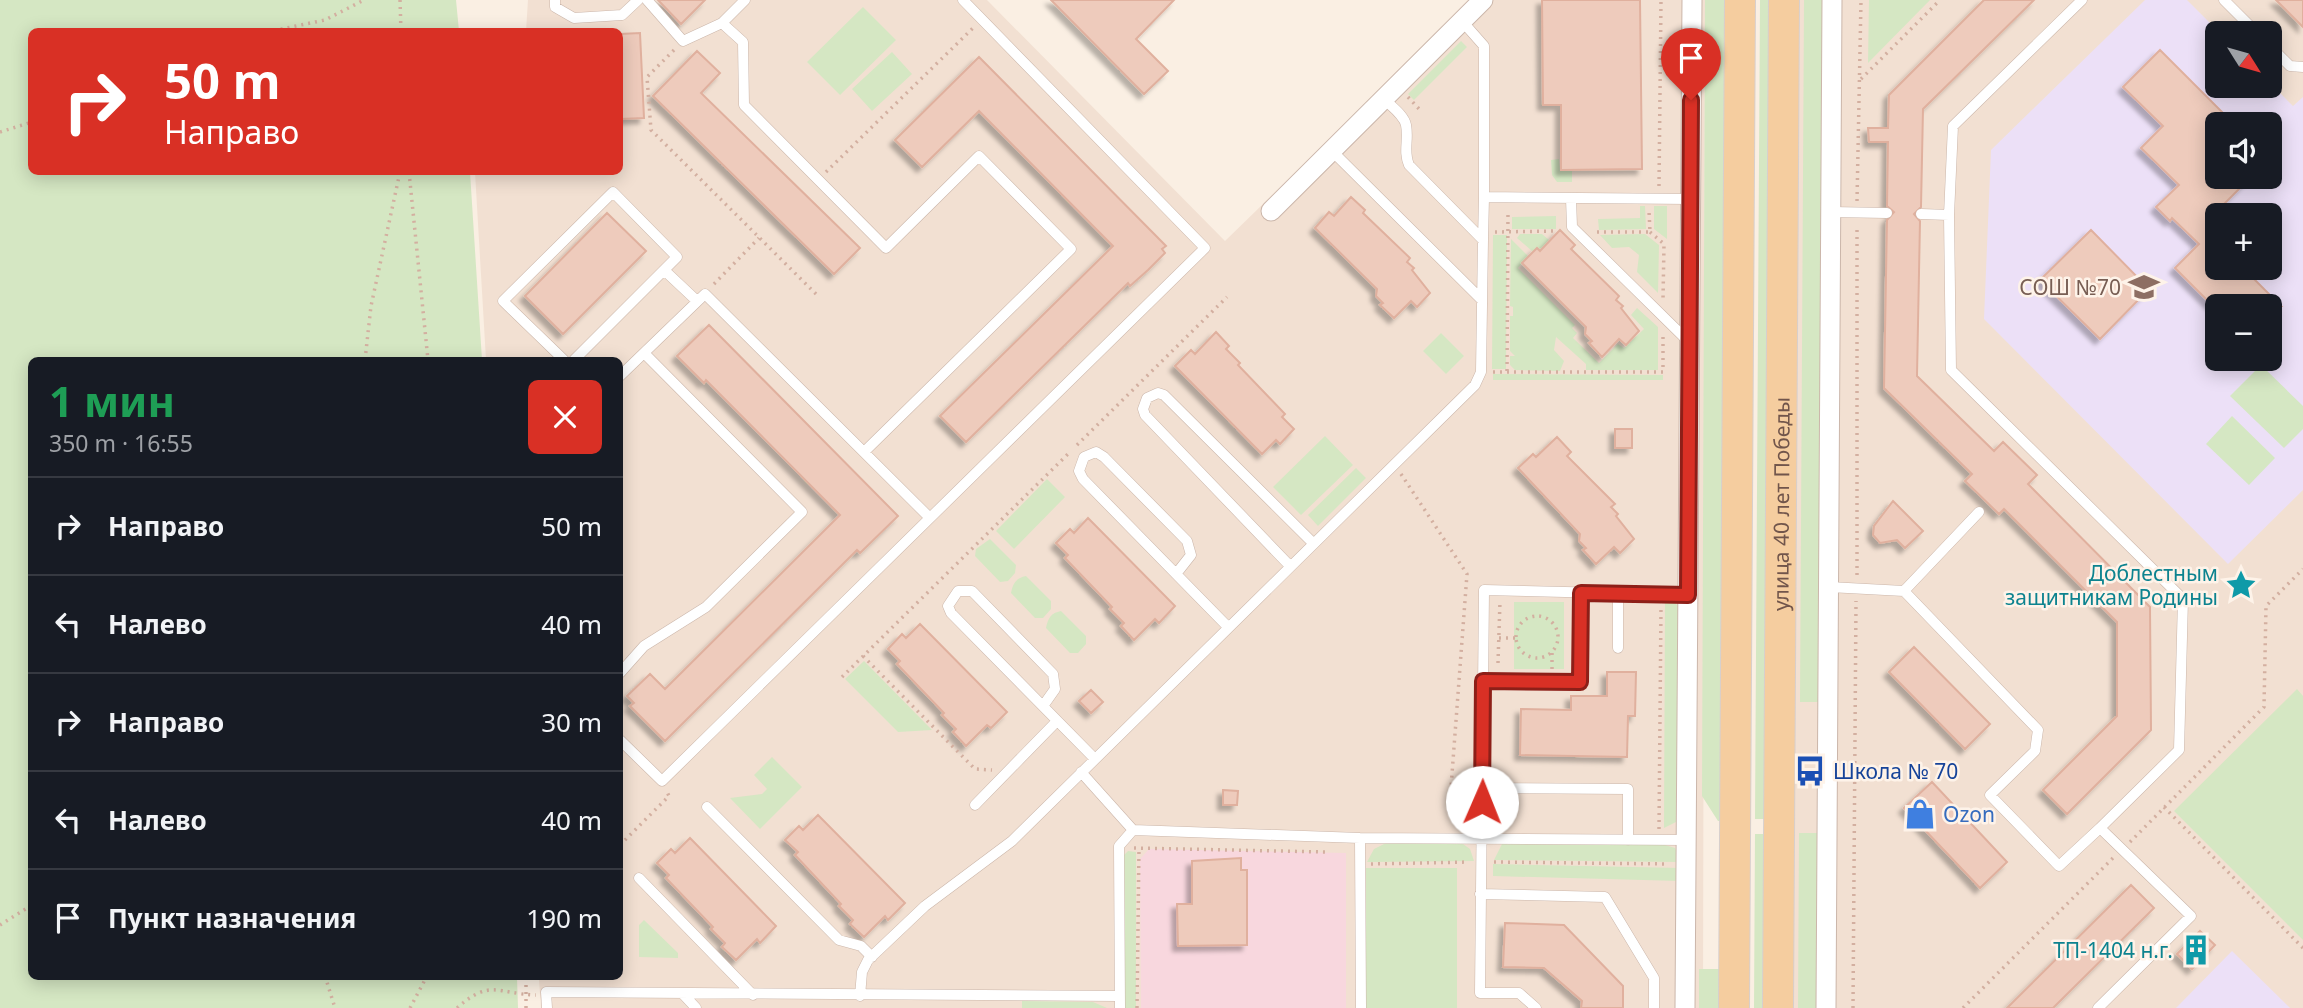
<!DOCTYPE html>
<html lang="ru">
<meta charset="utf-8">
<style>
:root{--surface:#171b24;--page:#242831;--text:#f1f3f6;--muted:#9ea1a6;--line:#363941}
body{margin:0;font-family:"Noto Sans",sans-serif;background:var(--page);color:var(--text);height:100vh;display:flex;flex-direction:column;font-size:26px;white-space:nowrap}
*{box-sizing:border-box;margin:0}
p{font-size:23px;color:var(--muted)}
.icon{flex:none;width:38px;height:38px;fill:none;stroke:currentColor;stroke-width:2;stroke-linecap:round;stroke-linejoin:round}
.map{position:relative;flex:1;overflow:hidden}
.panel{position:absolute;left:28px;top:357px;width:595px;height:623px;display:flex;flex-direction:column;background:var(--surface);border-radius:10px;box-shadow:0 4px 18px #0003}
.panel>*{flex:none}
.hud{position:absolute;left:28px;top:28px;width:595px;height:147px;border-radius:10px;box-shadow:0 4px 18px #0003;background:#d93025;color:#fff;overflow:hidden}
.needle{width:46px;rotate:127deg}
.controls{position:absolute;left:2205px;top:21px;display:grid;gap:14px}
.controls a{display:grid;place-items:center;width:77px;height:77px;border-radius:10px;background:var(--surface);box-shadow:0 4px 18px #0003;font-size:35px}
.pin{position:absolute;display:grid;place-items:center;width:60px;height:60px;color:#fff;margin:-72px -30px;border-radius:50% 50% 50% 0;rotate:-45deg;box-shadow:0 0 7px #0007}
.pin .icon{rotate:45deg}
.me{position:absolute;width:77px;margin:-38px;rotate:1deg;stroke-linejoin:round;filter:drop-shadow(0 0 5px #0008)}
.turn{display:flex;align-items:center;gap:24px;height:147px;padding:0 21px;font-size:32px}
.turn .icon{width:91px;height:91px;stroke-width:2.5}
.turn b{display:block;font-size:49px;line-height:60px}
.round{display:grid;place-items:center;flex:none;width:74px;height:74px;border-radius:10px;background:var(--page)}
.summary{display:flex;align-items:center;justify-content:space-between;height:119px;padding:0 21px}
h1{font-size:42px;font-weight:700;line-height:52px;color:#1e9e55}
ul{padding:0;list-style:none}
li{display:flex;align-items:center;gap:21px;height:98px;padding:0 21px;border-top:2px solid var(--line)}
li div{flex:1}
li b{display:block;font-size:26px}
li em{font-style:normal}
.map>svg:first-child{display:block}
.residential{fill:#f2e0d2;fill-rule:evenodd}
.education{fill:#ece0f7;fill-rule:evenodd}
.medical{fill:#f8d7de}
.green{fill:#d5e7c3}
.building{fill:#eecbbc;stroke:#e0b09e;stroke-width:2;filter:url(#shadow)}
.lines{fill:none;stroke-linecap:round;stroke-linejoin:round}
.lane-casing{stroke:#cbb6aa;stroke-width:11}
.street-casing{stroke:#cbb6aa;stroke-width:21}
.primary-casing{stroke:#d7cfcd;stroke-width:32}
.path{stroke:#d3afa0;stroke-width:3.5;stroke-dasharray:2 5;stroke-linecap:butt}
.lane{stroke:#fff;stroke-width:10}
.street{stroke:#fff;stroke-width:19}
.primary{stroke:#f5cd9f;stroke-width:30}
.route-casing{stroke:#8d1f18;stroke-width:18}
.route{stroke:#d93025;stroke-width:12}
.labels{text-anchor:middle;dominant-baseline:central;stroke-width:5;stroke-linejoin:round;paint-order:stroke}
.education-label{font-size:21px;fill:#785e54;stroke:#fef3e9;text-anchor:end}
.street-label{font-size:21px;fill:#71554b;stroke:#fef3e9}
.culture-label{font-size:21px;fill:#0d838f;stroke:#fef3e9;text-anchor:end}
.transit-label{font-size:21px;fill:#164399;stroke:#fef3e9;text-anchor:start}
.shop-label{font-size:21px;fill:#366cbe;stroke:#fef3e9;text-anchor:start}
</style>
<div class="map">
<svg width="2303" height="1008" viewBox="0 0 2303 1008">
<defs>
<filter id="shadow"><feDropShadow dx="-5" dy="5" stdDeviation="2" flood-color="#0004"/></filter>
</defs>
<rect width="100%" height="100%" fill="#faefe3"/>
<path class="residential" d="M528 0H987L1225 241 1472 0H1705L1703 1008H541L539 980H532L533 977 620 976V360H486L475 172H620V32L526 31Z
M1799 0H2303V1008H1792ZM2217 33H2270V86H2217ZM2217 124H2270V177H2217ZM2217 215H2270V268H2217ZM2217 306H2270V359H2217Z"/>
<path class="education" d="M2145 0H2187L2220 33H2217V86H2270V83L2293 106 2303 97V490L2228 564 1984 319 1991 150ZM2217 124H2270V177H2217ZM2217 215H2270V268H2217ZM2217 306H2270V359H2217Z
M2232 951 2290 1008H2176Z"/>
<path class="medical" d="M1149 849 1346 853V1008H1141L1140 859Z"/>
<path class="green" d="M0 0H456L459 31 32 32V172H470L482 360H32V976L517 977 518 1008H0Z
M1705 0H1726L1723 821H1718L1702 796Z
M1760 0H1772L1767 819H1755Z
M1804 0H1827L1822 702H1800Z
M1869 0H1930L1868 63Z
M863 7 896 40 840 95 807 62Z
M1461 41 1467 47 1414 100 1408 94Z
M892 52 912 74 872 111 852 89Z
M1559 159 1560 171H1572V182H1557L1552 175 1551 160Z
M1640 206H1645L1646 229 1599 230 1598 219 1640 218Z
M1654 206H1667V239L1654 229Z
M1556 216V229H1512V217Z
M1520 234H1542L1549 240 1542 248 1532 251 1517 238Z
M1645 234 1659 245 1658 293 1637 272 1639 255 1629 247 1612 248 1600 235Z
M1493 235H1507L1506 369H1492Z
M1511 239 1528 256 1518 268 1575 325 1572 328 1577 333 1573 338 1599 363 1618 344 1624 348 1644 329 1631 315 1637 308 1658 327V370H1586V364L1556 337 1554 350 1564 361 1560 371 1515 370 1510 365V356H1515L1510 351V316H1513V307L1510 306Z
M1441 333 1464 356 1446 374 1423 351Z
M2261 365 2303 406V429L2284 448 2230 396Z
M1493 374 1663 375V380H1493Z
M2232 416 2275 458 2249 485 2206 444Z
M1325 436 1353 465 1301 515 1273 487Z
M1356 468 1366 478 1318 526 1308 515Z
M1047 479 1065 497 1014 549 996 531Z
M990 539 1016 565 1015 573 1008 581 1000 582 975 556 976 549Z
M1026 576 1051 601V609L1043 618H1035L1011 593C1013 583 1016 578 1026 576Z
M1665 600 1673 601 1680 608 1678 821 1664 828Z
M1514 602H1564V669H1514Z
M1061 611 1086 636V644L1078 653H1070L1046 628C1048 618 1051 613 1061 611Z
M864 661 932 730 898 732 845 679Z
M2297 689 2303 696V940L2174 811Z
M772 757 802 787 760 829 730 798 762 794 767 789 754 775Z
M1799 833H1820V1008H1798Z
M1755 834H1768L1767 1008H1754Z
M1388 842 1463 844 1470 849 1474 861 1367 862 1374 849Z
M1502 844 1665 845 1675 848 1681 862 1494 860Z
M1128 851 1136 852V1008H1124V855Z
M1493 864 1681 868 1680 881 1493 876Z
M1366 868H1457V1008H1366Z
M644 920 678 953V958L639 957V925Z
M1699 969H1720L1721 1008H1699Z
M1022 1001 1093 1002 1107 1008H1022Z"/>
<path class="building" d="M658 0H705L681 24Z
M1051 0H1174L1136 39 1168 71 1144 94Z
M1542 0H1640L1642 169 1561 170V105H1543Z
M1984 0H2034L1923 109 1921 207 1914 214 1920 221 1917 376 1994 451 2003 442 2037 475 2028 484 2150 607 2151 730 2067 814 2043 790 2117 716V622L2004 509 1999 514 1965 481 1972 474 1884 388 1887 220 1894 212 1887 206 1888 142H1869L1868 128H1888L1889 95Z
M2276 0H2303V27Z
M640 33 644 118 620 119V34Z
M2160 50 2234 124H2217V134L2209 142 2217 150V177H2251L2224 204 2235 215H2217V268H2243L2281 306H2213L2175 268 2199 244 2172 218 2170 221 2156 207 2179 185 2141 148 2163 126 2123 87Z
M697 51 720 73 701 93 860 248 834 274 653 96Z
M979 57 1166 246 1162 249 1165 253 1148 270 1130 286 1128 283 966 442 940 416 1113 246 979 111 922 167 895 140Z
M1351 197 1365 210 1363 213 1410 258 1407 262 1414 268 1412 270 1430 293 1417 307 1411 301 1394 318 1380 305 1383 303 1376 296 1377 289 1315 228 1329 212 1334 216Z
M607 213 646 251 563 334 525 296Z
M1560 230 1575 245 1571 249 1619 296 1616 300 1623 306 1621 308 1639 331 1626 345 1619 339 1602 357 1589 343 1592 341 1585 334 1586 327 1522 263 1537 248 1540 251Z
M2091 230 2149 289 2100 339 2040 280Z
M709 325 898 516 860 553 857 550 665 741 630 706 634 703 627 696 650 674 665 689 840 515 706 380 704 383 677 356Z
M1216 332 1229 346 1226 349 1240 363 1238 365 1285 414 1282 417 1294 429 1280 444 1276 440 1262 454 1175 366 1191 350 1195 354Z
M1615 429H1632V448H1615Z
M1557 437 1571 452 1567 456 1615 504 1611 507 1618 514 1616 516 1634 539 1620 553 1614 547 1596 564 1583 550 1586 548 1579 541 1580 534 1518 468 1533 454 1536 457Z
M1893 501 1923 531 1905 548 1897 540 1880 543 1873 535 1874 526Z
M1088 518 1175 606 1159 623 1155 619 1134 640 1121 626 1124 623 1110 609 1112 607 1065 558 1068 555 1056 543 1070 529 1074 533Z
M920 624 1007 712 991 728 987 725 966 746 953 732 956 729 942 715 944 713 897 664 900 661 888 649 902 634 906 638Z
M1914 647 1990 724 1965 749 1889 672Z
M1607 672H1636L1635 716H1628L1627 757 1520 755 1521 709 1571 710V696H1607Z
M1091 690 1103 702 1091 713 1079 701Z
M1932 782 2007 862 1980 888 1904 808Z
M1223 790 1238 791 1237 805H1223Z
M818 815 905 903 888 920 885 916 864 937 850 924 853 920 839 906 841 904 795 855 798 852 785 840 799 826 803 830Z
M690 838 776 926 760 943 757 939 736 960 722 947 725 943 711 929 713 927 666 878 669 875 657 863 671 849 675 853Z
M1241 858V870H1247V945L1178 946 1177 904H1192V861Z
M2131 885 2154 908 2053 1008H2007Z
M1505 923 1564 925 1623 986V1008H1581L1582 1001 1544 968 1503 967Z
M2200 931 2215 945 2192 969 2177 954Z"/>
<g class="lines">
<g class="lane-casing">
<path id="lane" d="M555 0V7L574 18 622 15 638 0
M647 0 683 41 722 23 745 0
M2082 0 1953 126 1949 215 1951 370 2183 599 2179 750 2100 828
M2224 0 2257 33
M1462 21 1484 46V197
M722 23 743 42 744 105 886 248 979 156 1071 249 864 452
M2270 46 2290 66 2303 67
M1332 151 1482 300
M1571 198 1572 227 1689 342
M1831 212 1887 213
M1921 214 1949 215
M1483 240 1484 197 1690 199
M664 270 697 301
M564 360 503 301 613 192 677 257 574 360
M620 376 705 294 929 517
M1290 566 1145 415 1143 409 1147 398 1158 393 1164 395 1313 543
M1176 574 1191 555 1187 541 1104 457 1096 452 1084 457 1079 471 1083 479 1228 627
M1829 587 1904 591 2038 730 2035 751 1990 795 2059 866 2100 828 2191 916 2098 1008
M1904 591 1979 512
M1618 648V594
M620 673 644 646 706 607 802 512 644 353
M1483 681 1580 682 1581 593
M1043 706 1055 689 1053 674 972 591H958L948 606 951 613 1095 759
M620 740 662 781 1205 248 963 0
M1081 772 1133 830
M1482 788 1628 789V840
M975 805 1057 721
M707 807 839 940 861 946 872 957
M1360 838 1361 1008
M639 878 753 995
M1480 894 1605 897 1654 978V1008
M683 994 696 1008
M860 996 862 972 868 960 925 906 1012 841 1475 385 1481 372 1483 240 1409 165C1403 151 1409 140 1406 125 1404 115 1391 106 1384 99
M547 1008 546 992 1119 996
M1120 1008 1119 846 1133 830 1360 838 1687 840
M1536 1008 1519 993H1480L1484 590 1688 595"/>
</g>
<g class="street-casing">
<path id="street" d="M1271 211 1483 0
M1685 1008 1692 0
M1826 1008 1832 0"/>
</g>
<g class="primary-casing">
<g id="primary">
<path d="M1734 1008 1740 0"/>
<path id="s1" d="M1778 1008 1784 0"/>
</g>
</g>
<path class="path" d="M400 0 401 32
M267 32 325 20 364 0
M674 50 647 77 651 130 818 296
M1861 79 1940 0
M1408 97 1421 111
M0 132 32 122
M409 172 428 360
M826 172 973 28
M1659 186 1661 0
M1857 201 1861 0
M1495 232 1556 231
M1597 232H1650L1649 211
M1650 232 1664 244 1663 300
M714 284 759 238
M365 360 371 306 400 172
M1507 371 1508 210
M1493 372H1663V336
M1077 445 1227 297
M1401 474 1467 574 1449 814 1469 816
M1857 575V226
M1516 637a21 21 0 1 1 42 0a21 21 0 1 1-42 0Z
M1499 638H1516
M863 656 975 769 992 770
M1498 663 1500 601
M1552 669V652
M842 677 1071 451
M2164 807 2303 948
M1659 829 1661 606
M2130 842 2264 707 2266 606 2303 569
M620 845 669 796 667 792
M1134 848 1325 852
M1494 862 1668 864
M1371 864 1469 862
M0 925 32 905
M325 976 335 1008
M410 1008 427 976
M457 1008C491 978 497 994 536 995
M526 1008V976
M1137 1008 1139 848
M1853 1008 1856 601
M1963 1008 2114 857"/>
<use href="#lane" class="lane"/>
<use href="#street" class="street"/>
<use href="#primary" class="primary"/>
</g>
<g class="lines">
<g class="route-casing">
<path id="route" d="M1482 802 1483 681 1580 682 1581 593 1688 595 1691 100"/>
</g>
<use href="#route" class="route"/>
</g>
<defs>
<g id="school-bare" transform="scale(2.415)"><path d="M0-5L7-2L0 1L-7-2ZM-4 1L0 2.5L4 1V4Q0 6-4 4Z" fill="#8d6e63" stroke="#fef3e9" stroke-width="2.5" paint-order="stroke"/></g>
<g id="sight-bare" transform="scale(2.415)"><path d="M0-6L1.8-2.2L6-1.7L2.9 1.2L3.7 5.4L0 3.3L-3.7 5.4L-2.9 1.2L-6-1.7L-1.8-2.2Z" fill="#0f9aa8" stroke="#fef3e9" stroke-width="2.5" paint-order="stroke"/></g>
<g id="bus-bare" transform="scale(2.415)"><path d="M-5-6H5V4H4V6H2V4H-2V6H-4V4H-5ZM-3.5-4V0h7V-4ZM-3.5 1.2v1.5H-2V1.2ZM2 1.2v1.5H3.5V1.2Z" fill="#1a4fb4" stroke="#fef3e9" stroke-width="2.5" paint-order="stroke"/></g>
<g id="shop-bare" transform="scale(2.415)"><path d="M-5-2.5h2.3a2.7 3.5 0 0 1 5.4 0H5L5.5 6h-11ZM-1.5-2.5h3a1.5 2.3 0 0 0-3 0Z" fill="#3f7fe0" stroke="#fef3e9" stroke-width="2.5" paint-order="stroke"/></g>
<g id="building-bare" transform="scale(2.415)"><path d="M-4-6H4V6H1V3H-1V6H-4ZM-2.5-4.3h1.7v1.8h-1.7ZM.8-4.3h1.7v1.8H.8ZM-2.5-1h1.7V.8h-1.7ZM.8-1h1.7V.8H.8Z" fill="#0f9aa8" stroke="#fef3e9" stroke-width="2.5" paint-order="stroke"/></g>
</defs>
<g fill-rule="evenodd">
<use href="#school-bare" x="2144" y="287"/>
<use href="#sight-bare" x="2241" y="585"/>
<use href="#bus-bare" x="1810" y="771"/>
<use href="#shop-bare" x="1920" y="814"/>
<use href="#building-bare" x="2196" y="950"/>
</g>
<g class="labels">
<g class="education-label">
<text x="2121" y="287">СОШ №70</text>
</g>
<g class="street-label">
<text stroke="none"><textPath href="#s1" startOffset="504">улица 40 лет Победы</textPath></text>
</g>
<g class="culture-label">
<text x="2218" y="573">Доблестным<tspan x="2218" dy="24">защитникам Родины</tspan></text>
<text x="2173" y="950">ТП-1404 н.г.</text>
</g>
<g class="transit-label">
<text x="1833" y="771">Школа № 70</text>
</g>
<g class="shop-label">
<text x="1943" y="814">Ozon</text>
</g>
</g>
</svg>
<div class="controls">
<a><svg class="needle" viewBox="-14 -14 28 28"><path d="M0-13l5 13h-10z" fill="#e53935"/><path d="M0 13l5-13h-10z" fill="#9ea1a6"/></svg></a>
<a><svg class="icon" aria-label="sound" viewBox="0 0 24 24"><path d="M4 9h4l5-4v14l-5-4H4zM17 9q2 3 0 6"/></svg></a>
<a>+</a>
<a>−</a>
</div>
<div class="pin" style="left:1691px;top:100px;background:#d93025"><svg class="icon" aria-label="arrive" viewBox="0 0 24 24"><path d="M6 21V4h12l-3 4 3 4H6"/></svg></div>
<svg class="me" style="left:1482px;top:802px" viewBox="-20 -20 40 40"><circle r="19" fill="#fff"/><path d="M0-13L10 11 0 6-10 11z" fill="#d93025"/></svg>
<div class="hud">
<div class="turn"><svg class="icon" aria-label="right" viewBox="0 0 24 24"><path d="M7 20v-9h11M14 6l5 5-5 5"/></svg><div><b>50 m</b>Направо</div></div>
</div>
<section class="panel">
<div class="summary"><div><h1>1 мин</h1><p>350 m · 16:55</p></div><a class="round" style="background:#d93025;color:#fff"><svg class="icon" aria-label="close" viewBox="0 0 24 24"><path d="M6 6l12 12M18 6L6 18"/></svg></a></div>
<ul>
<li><svg class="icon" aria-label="right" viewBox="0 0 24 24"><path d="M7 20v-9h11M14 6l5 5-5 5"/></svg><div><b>Направо</b></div><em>50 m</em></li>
<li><svg class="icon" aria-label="left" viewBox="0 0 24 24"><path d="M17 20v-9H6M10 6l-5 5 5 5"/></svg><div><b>Налево</b></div><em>40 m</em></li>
<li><svg class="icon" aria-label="right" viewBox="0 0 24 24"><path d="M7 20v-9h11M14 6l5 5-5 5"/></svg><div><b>Направо</b></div><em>30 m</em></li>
<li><svg class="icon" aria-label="left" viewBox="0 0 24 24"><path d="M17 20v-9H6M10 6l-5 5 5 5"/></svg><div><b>Налево</b></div><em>40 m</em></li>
<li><svg class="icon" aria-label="arrive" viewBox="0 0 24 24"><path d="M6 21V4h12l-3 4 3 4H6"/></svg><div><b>Пункт назначения</b></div><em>190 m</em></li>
</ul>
</section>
</div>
